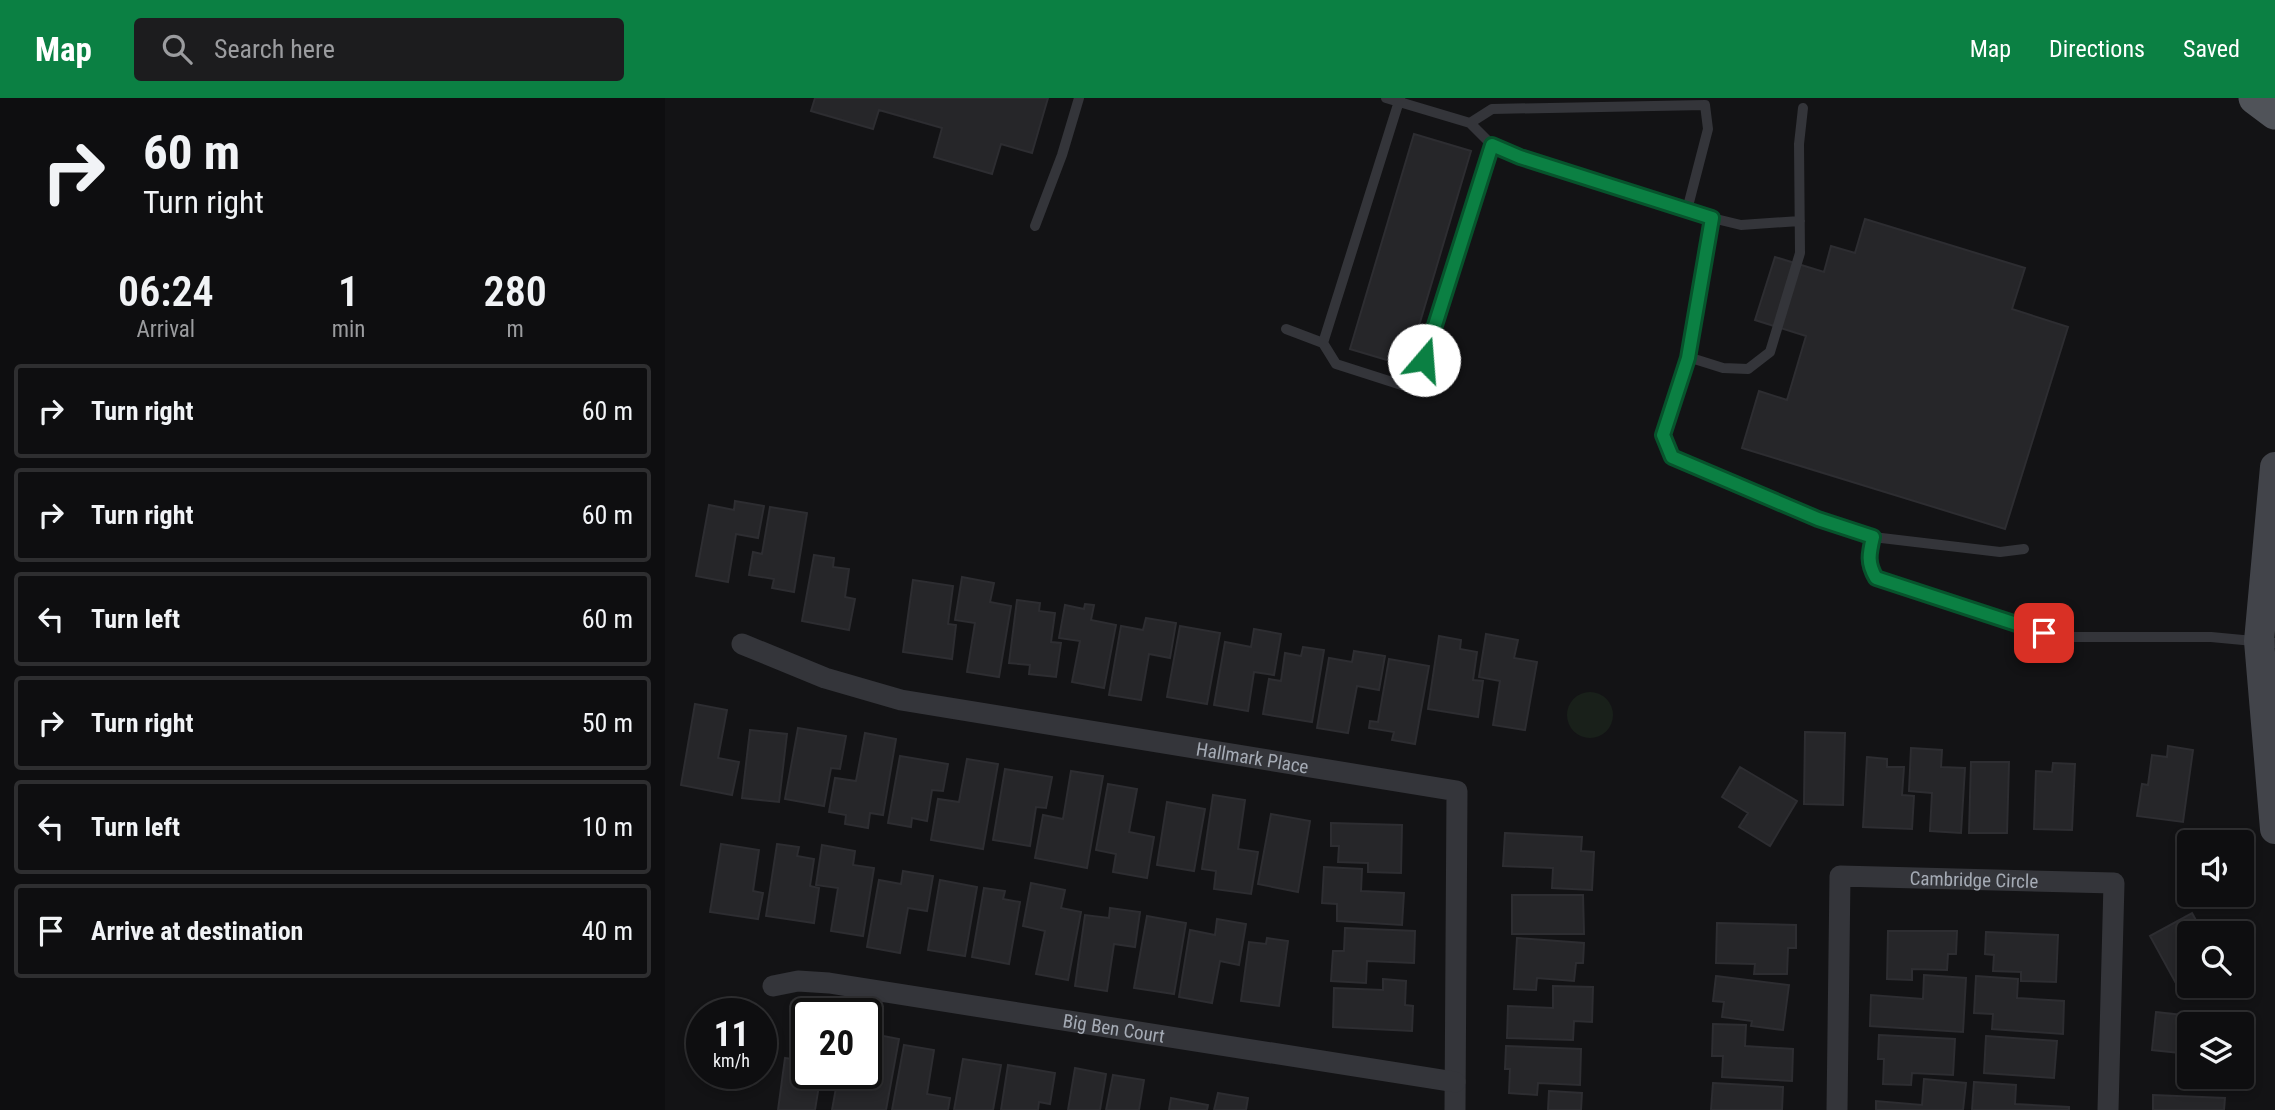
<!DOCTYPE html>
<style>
:root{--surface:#0e0e10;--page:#1c1c1e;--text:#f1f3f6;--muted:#9b9c9f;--line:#2e2e30;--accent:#0b8043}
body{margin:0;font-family:"Roboto Condensed",sans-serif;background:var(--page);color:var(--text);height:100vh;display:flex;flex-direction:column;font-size:26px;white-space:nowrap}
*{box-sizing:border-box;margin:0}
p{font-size:23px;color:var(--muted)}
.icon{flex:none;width:38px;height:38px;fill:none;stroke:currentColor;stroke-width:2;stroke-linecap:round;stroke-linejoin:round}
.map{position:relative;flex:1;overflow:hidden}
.details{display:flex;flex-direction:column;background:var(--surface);width:665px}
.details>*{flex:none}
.top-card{background:#0e0e10;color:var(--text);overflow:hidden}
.controls{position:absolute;left:1512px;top:732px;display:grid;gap:14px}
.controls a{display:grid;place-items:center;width:77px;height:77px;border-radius:7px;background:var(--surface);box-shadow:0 4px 10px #0003,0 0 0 2px var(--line);font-size:35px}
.speed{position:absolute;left:21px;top:900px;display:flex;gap:14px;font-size:35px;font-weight:700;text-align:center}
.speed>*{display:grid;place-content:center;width:91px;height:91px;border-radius:50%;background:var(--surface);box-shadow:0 4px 10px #0003,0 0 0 2px var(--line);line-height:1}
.speed small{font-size:18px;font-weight:400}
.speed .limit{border:4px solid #111;border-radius:10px;background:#fff;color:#111}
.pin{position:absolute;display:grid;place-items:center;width:60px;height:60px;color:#fff;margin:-30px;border-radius:14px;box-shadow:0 4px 10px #0006}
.me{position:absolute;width:77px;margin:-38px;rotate:18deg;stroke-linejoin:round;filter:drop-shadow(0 0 5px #0008)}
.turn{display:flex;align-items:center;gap:24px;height:147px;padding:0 28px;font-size:32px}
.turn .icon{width:91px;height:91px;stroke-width:2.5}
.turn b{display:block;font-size:49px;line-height:60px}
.eta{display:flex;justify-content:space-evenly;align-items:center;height:119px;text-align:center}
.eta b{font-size:42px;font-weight:600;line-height:49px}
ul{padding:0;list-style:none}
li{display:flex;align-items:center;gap:21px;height:94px;margin:0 14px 10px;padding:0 14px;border:4px solid var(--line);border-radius:7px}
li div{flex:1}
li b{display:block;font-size:26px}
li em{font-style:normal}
header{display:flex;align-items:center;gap:42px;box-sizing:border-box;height:98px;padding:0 35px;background:var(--accent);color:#fff}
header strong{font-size:33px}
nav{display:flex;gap:38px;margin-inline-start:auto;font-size:24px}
.search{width:490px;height:63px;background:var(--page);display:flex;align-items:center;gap:18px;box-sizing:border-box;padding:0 24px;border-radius:7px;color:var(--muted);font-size:26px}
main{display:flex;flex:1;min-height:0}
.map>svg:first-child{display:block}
.green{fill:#19201a}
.building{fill:#262629;stroke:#2d2d31;stroke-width:2}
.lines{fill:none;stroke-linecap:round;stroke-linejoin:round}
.lane{stroke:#34353a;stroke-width:10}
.street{stroke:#34353a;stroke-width:21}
.secondary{stroke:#42444a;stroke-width:30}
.primary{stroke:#505359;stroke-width:33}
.route-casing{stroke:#07532c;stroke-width:18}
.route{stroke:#0b8043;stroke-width:12}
.labels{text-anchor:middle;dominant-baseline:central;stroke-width:7;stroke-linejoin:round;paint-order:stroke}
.street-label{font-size:19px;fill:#a5abb5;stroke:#0e0e10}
</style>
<header>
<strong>Map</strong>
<div class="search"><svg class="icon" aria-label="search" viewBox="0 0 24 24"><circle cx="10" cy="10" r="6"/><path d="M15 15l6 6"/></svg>Search here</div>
<nav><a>Map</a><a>Directions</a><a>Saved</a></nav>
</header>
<main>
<section class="details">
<div class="top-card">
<div class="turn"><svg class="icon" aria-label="right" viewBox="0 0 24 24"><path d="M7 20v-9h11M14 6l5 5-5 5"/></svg><div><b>60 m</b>Turn right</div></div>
</div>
<div class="eta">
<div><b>06:24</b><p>Arrival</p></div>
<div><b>1</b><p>min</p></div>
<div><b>280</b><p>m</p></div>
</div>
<ul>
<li><svg class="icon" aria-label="right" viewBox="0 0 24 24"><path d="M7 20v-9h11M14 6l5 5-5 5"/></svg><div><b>Turn right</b></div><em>60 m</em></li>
<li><svg class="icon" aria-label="right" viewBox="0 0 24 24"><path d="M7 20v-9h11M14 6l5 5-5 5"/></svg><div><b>Turn right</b></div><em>60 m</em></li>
<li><svg class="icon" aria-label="left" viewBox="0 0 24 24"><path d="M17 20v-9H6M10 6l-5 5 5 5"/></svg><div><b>Turn left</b></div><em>60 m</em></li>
<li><svg class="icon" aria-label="right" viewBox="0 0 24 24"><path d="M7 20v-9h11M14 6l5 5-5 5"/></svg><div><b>Turn right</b></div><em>50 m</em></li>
<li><svg class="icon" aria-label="left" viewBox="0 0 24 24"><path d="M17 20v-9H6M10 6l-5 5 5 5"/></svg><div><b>Turn left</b></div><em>10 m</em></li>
<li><svg class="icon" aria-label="arrive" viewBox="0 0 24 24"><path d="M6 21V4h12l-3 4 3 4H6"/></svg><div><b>Arrive at destination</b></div><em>40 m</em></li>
</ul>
</section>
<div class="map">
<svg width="1610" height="1012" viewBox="0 0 1610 1012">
<rect width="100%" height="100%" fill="#131315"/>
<path class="green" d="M902 617a23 23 0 1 1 46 0a23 23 0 1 1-46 0Z"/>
<path class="building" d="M150 0H383L367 55 336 46 327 76 269 59 277 30 214 12 208 31 146 13Z
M749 36 806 53 742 268 685 251Z
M1200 121 1360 170 1347 211 1403 229 1340 431 1077 350 1094 293 1122 302 1141 238 1090 222 1110 159 1159 174 1166 148 1190 155Z
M70 403 99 408 93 440 71 436 63 484 31 478 44 407 69 412Z
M105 409 142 415 129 494 107 490 109 481 84 477 88 454 97 456Z
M149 457 169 460 168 469 184 471 180 499 190 501 184 532 137 523Z
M297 479 329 485 325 504 346 508 334 579 302 574 310 525 290 522Z
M248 482 288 488 283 526 291 527 287 561 238 554Z
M352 502 375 505 374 513 390 515 386 544 396 545 391 579 364 576 365 567 344 565Z
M420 506 429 507 426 522 451 527 439 590 407 584 415 543 394 540 400 507 419 511Z
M481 520 511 525 505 560 484 556 476 602 444 597 456 528 478 532Z
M515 528 555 535 542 606 502 599Z
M589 531 616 536 609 577 589 574 583 613 549 607 560 544 586 549Z
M821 536 853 542 849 560 872 564 860 632 828 627 835 583 814 579Z
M774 538 796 542 795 551 812 554 808 582 818 583 813 619 763 611Z
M638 549 659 552 647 624 598 616 604 581 616 583 620 555 636 558Z
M689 553 720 558 714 592 692 588 683 635 652 630 664 560 687 564Z
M724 561 764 568 750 646 727 642 729 634 704 630 705 623 713 624Z
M30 606 62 612 53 660 74 664 67 697 16 687Z
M133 630 181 638 175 671 166 670 159 708 120 701Z
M85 632 122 636 114 704 77 700Z
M1140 634 1180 635 1178 707 1139 706Z
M200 635 231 641 218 717 205 715 203 730 180 726 181 717 164 714 170 680 191 683Z
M1503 648 1528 652 1518 724 1472 718 1477 686 1483 687 1487 657 1502 659Z
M1246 650 1277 652 1276 669 1300 670 1296 735 1265 733 1267 695 1244 693Z
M235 658 283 666 278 693 267 692 262 723 247 720 246 729 223 725Z
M1202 659 1222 661V669H1239L1237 697 1249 698 1247 731 1198 729Z
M302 661 333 666 318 751 266 742 273 701 294 704Z
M1306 664H1344L1342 735H1304Z
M1388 665 1410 666 1407 732 1369 731 1371 673 1387 674Z
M1075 669 1132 703 1105 748 1074 729 1083 715 1057 699Z
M340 671 387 679 381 710 371 709 365 748 328 742Z
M406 673 438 678 422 770 370 760 378 717 398 721Z
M443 686 472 691 464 734 489 739 482 780 448 774 451 756 431 752Z
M548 697 580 702 573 751 593 754 586 796 549 791 551 773 537 771Z
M502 704 540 711 529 773 492 767Z
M606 716 645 723 633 794 593 786Z
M666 725 737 727 736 775 703 774V765L673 764 674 748H666Z
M840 735 917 739 916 753 929 754 927 792 887 790 888 770 838 768Z
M56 746 94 752 88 793 98 795 93 821 45 814Z
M112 746 134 749 132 758 149 761 145 788 154 790 149 825 101 818Z
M157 747 190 753 188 767 209 770 198 838 166 833 173 790 151 787Z
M659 769 697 771 696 793 739 795 737 827 672 823V806L657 805Z
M238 773 268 778 262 813 243 810 235 855 202 849 214 782 236 786Z
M275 782 312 789 300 858 263 852Z
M366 785 400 792 396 810 416 814 403 882 371 876 380 833 358 828Z
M319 790 340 793 338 801 355 804 344 866 307 859Z
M847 797H918L919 836H847Z
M445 810 475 814 470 849 449 846 442 893 410 888 420 817 444 820Z
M1527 815 1538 835H1524V887H1542L1519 900 1485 838Z
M482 818 521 825 509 896 469 890Z
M552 821 581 826 574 867 555 863 547 905 514 899 525 832 550 837Z
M1052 825 1131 827V850H1123L1122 876H1089L1090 866 1051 865Z
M680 830 750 833 749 865 702 863 701 885 666 883 668 853H679Z
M1223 833H1292L1291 856H1283L1282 872 1247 871V882L1222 881Z
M1321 834 1393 837 1391 884 1356 883V874L1328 873 1329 857 1320 856Z
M602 840 623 843 614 908 576 903 584 844 601 846Z
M852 840 919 845 918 865H911L909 883 872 880 871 892 849 891Z
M1259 877 1301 880 1298 934 1205 928 1206 897 1258 901Z
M1051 878 1124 887 1118 932 1086 928 1087 923 1057 919 1059 904 1048 903Z
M1311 878 1353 881 1352 900 1399 903 1398 936 1327 931 1328 916 1309 915Z
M718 881 741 883 740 907 748 908 747 933 668 929 669 890 718 892Z
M888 888 928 889 927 924 909 923 908 942 842 940 843 908 888 910Z
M1491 914 1554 921 1553 926H1524V956L1487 952Z
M1048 926 1081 927 1080 948 1128 951 1127 983 1057 979 1058 958H1047Z
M203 935 234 941 221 1012H167L173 979 194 982 196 975H201Z
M1214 937 1290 941 1288 977 1247 975 1246 987 1218 986 1219 961H1213Z
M1321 938 1392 943 1389 980 1319 975Z
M239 947 269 952 262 996 285 1000 283 1012H227Z
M841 948 916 951 915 987 873 985 872 997 844 995 845 971H840Z
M120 960 142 963V975H156L150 1012H113Z
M298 961 336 967 328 1012H289Z
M343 967 390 975 385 1006 374 1004 373 1012H336Z
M410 970 441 976 435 1012H403Z
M448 977 479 982 474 1012H441Z
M1259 981 1301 985 1298 1012H1211V1003L1257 1007Z
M1309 984 1351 987 1350 1006 1404 1009V1012H1307Z
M1048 985 1118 989 1117 1012H1046Z
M884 993 917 995 916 1012H883Z
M553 995 583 1000 581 1012H549Z
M1488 997 1560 1000 1559 1012H1488Z
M506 1000 543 1007 542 1012H504Z"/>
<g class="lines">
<path class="lane" d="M721 0 805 25 827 11 1040 7 1043 31 1022 112
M805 25 827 47 855 59 1047 120 1076 127 1135 123
M1047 120 1023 259 998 337 1007 359 1153 421 1208 439 1335 454 1359 451
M370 128 397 57 414 0
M621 231 658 245 671 266 749 291 827 47
M658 245 735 0
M1023 259 1058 270 1083 271 1105 254 1135 155 1134 46 1138 10
M1208 439C1204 456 1202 465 1211 480L1362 531 1396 539H1546L1610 545"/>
<g class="street">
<path id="s1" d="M77 546 160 580 236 602 792 693 790 1012"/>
<path id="s2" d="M108 888 133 883 164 885 790 984"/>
<path id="s3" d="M1172 1012 1175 778 1449 785 1443 1012"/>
</g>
<path class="secondary" d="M1610 369 1594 543 1610 731"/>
<path class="primary" d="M1590 0 1610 15"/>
</g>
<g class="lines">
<g class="route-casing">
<path id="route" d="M759 262 827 47 855 59 1047 120 1023 260 998 337 1007 359 1153 421 1208 439C1204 456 1202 465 1211 480L1379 535"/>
</g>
<use href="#route" class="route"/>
</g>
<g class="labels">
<g class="street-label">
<text stroke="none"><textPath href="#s1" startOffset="525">Hallmark Place</textPath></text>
<text stroke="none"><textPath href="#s3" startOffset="368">Cambridge Circle</textPath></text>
<text stroke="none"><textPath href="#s2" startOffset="345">Big Ben Court</textPath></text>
</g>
</g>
</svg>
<div class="controls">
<a><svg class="icon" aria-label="sound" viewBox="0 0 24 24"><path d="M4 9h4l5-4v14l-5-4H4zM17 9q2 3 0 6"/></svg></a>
<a><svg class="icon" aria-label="search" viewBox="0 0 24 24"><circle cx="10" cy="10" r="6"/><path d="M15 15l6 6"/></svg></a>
<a><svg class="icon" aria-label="layers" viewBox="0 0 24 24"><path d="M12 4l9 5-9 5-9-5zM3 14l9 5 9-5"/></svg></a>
</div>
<div class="speed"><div>11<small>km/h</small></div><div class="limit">20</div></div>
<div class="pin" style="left:1379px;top:535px;background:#d93025"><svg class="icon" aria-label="arrive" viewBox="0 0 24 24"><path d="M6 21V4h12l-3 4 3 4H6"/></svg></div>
<svg class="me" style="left:759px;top:262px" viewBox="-20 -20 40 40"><circle r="19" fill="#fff"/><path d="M0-13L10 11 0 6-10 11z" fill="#0b8043"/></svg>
</div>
</main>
